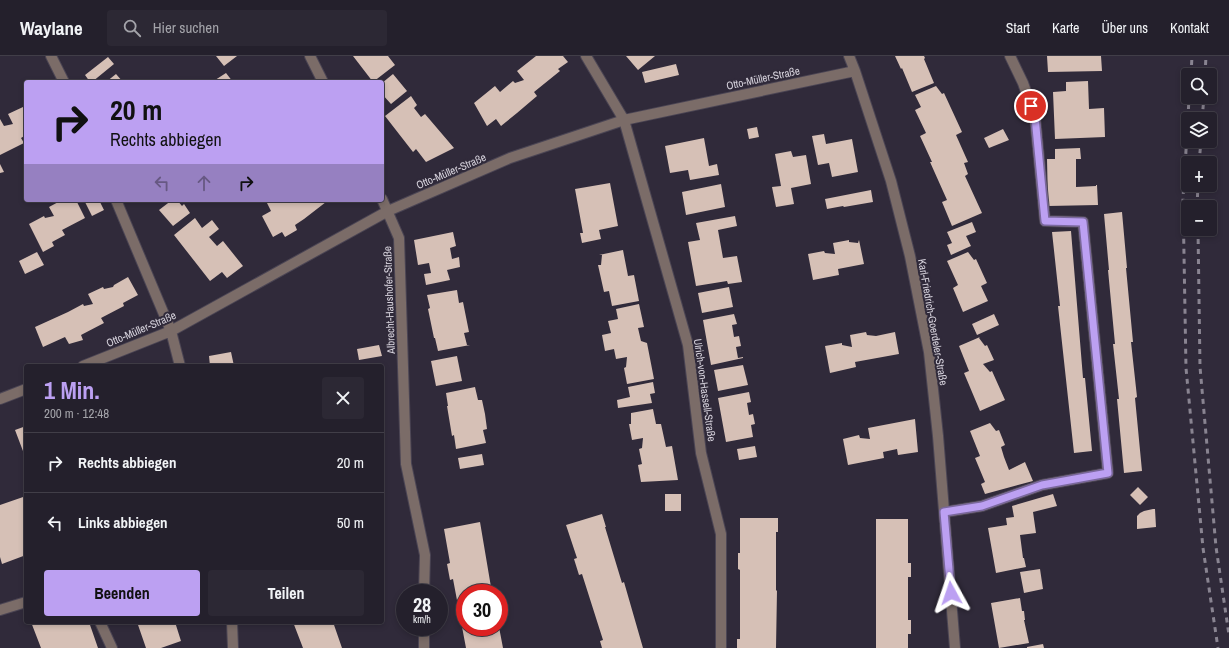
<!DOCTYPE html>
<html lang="de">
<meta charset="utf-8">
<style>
:root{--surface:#24202c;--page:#2c2834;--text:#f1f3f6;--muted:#a3a3a9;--line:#413e48;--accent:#bca0f2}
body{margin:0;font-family:"Archivo Narrow",sans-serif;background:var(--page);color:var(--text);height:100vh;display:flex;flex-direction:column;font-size:15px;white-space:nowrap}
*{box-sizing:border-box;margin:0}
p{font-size:13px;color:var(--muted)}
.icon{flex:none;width:22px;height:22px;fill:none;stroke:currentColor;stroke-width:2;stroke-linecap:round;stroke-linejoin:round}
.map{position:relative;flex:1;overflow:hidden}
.sheet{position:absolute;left:24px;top:308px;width:360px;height:260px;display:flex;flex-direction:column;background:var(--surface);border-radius:4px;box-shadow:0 2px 6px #0003,0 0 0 1px var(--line)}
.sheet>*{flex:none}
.guide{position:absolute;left:24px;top:24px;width:360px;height:122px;border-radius:4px;box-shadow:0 2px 6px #0003,0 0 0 1px var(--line);background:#bca0f2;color:#111;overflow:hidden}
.controls{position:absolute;left:1181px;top:12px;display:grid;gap:8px}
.controls a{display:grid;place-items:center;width:36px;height:36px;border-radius:4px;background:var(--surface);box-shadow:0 2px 6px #0003,0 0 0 1px var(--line);font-size:20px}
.speed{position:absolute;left:396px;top:528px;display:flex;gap:8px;font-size:20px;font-weight:700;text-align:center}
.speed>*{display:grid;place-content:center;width:52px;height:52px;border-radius:50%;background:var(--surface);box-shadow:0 2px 6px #0003,0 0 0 1px var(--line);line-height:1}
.speed small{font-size:10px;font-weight:400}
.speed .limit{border:6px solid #d22;background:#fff;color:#111}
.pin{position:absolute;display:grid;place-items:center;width:34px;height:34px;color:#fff;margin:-17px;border:2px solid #fff;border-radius:50%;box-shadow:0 1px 4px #0007}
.me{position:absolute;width:44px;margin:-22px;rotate:355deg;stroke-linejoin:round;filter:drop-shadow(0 0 3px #0008)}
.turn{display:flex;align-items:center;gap:14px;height:84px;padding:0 20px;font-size:18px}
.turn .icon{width:52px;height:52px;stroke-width:2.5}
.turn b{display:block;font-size:28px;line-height:34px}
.lanes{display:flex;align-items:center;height:38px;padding:0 20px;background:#0003;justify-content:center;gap:20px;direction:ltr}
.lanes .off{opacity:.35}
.round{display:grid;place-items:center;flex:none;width:42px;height:42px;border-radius:4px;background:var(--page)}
.headline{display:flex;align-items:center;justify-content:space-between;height:68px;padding:0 20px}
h1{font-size:24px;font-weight:800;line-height:30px;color:var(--accent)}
.cta{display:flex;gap:8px;margin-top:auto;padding:8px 20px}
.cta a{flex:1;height:46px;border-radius:4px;background:var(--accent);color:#111;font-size:16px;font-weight:800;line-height:46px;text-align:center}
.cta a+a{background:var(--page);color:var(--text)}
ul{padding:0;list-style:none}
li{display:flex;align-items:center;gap:12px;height:60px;padding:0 20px;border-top:1px solid var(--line)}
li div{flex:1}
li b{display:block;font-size:15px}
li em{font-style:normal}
header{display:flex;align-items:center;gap:24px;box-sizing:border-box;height:56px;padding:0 20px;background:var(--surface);border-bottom:1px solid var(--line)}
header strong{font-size:19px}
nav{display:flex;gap:22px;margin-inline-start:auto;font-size:14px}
.search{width:280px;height:36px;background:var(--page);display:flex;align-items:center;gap:10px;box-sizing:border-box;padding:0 14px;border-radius:4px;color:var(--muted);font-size:15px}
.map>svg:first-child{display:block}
.building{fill:#d6c0b6}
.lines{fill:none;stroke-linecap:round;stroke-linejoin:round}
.minor-casing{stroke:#4b4554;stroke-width:12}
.minor{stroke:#7b6c68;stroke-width:10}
.rail{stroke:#898491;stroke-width:3;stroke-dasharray:5 5;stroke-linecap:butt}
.route-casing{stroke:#7a689d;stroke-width:10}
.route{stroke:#bca0f2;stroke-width:7}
.labels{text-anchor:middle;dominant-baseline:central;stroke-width:4;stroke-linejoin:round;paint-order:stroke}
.street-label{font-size:11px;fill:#d6d2dc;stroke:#302a3a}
</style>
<header>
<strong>Waylane</strong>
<div class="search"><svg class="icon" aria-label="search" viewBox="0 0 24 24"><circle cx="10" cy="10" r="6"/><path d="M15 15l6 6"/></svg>Hier suchen</div>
<nav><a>Start</a><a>Karte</a><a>Über uns</a><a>Kontakt</a></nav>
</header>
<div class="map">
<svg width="1229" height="592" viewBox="0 0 1229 592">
<rect width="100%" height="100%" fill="#302a3a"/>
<path class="building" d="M216 0H237L224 10Z
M353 0H388L395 9 373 26Z
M536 0H563L568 6 558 13 560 15 534 36 537 40 517 57 501 70 496 63 487 70 474 47 495 30 500 36 513 25 515 27 524 24 517 15Z
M626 0H655L638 14Z
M895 0H924L925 2 924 3 934 27 912 36 902 12 901 13Z
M1047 0H1101L1102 15 1048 16Z
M108 1 114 8 92 26H90L85 19Z
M676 8 679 19 645 27 642 16Z
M226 17 233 26H212Z
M116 18 123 26H106Z
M393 18 407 35 391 48 382 38V27Z
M1088 25 1089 53 1104 52 1105 81 1055 83 1053 36 1066 35V26Z
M936 30 942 38 944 37 962 76 956 79 968 106 964 107 968 118 965 120 982 157 952 170 942 146 947 144 930 106H932L920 80 926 77 915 54 921 51 915 39Z
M411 40 417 49 414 52 421 61 425 58 454 92 426 106 416 93 413 96 385 60Z
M23 51 24 53 26 52V79L21 82 24 87 0 99V63L4 70 13 68 8 58Z
M757 71 759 81 749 83 747 73Z
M1003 73 1009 84 989 92 984 82Z
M824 78 826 88 852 83 858 116 832 121 829 107 818 109 812 80Z
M704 82 709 110 717 108 719 119 690 124 688 114 670 117 665 90Z
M1080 92 1081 103H1076V131L1096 130V129H1097L1098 149 1048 150 1047 103H1055V93Z
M791 95 793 101 806 99 811 128 791 132 794 148 776 151 772 131 781 130 775 98Z
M0 108 4 116 0 117Z
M610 127 618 170 599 174 601 183 582 187 580 177H583L575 133Z
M721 128 725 151 686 159 682 136Z
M871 134 873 146 844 151 843 150 827 153 825 143Z
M62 144 65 145 76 144 85 162 62 174 65 179 52 186 54 190 43 196 29 168 44 160 45 162 54 160 49 151Z
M84 144H99L104 154 92 160Z
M172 144H177L182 150 184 148 190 157 173 170 159 154Z
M272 144H324L326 146 304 163 295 169 297 174 285 181 282 176 273 181 262 160 271 155 267 147Z
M1122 156 1127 212H1126L1133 286H1131L1137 341 1135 342 1142 415 1124 417 1117 343H1119L1113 288H1115L1108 214H1109L1104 158Z
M735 160 737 170 718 174 723 202 737 200 742 226 728 228 727 225 696 230 688 186 700 184 696 167Z
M195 162 202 172 212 164 219 173 209 181 217 190 223 185 243 210 227 222 222 216 210 225 174 179Z
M972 166 976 176 966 180 971 190 951 199 947 189 952 187 947 176Z
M1071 175 1083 322H1085L1092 395 1074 397 1058 250H1060L1052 176Z
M453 176 456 190 450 192 452 203 459 201 460 211 447 214 450 224 426 229 424 218 431 217 429 207 418 209 414 184Z
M849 184V186L858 187 859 184 864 208 838 213 839 219 813 224 808 198 824 195 825 197 835 198 833 187Z
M623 194 628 220 634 219 639 245 612 250 609 235 604 236 598 209H601L602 199H599Z
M37 196 44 209 25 218 19 205Z
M968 196 974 204 976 203 987 227 981 230 988 245 963 256 953 232 958 229 947 205Z
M128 221 138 239 123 247 124 250 101 262 104 267 81 279 83 284 69 288 65 281 43 291 35 271 68 256 83 248 84 250 93 248 88 238 103 231 104 233 113 231 114 229Z
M729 231 733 251 702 257 698 237Z
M457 234 459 247 463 246 469 276 464 277 467 289H470L438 295 435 282H434L428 253 430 252 427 239Z
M639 248 644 271 638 272 641 285 647 287 654 323 627 328 624 312 626 311 627 301 616 303 614 293 605 295 602 279 611 277 608 265 618 263 616 253Z
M734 258 737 268 732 269 734 281 739 280 741 290 736 291 738 302 743 301V302L711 309 703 264Z
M994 258 999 269 977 279 972 268Z
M866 276 867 279 876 280 895 276 899 298 855 306 856 311 830 317 825 290 842 287V289L852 291 850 279Z
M980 281 979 282 985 290 987 289 994 304 983 308 990 316 992 315 1005 344 980 355 964 317 969 315 959 290Z
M379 289 382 300 359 304 357 293Z
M231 296 234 310H210L209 300Z
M457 300 462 325 436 330 431 305Z
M743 309 748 329 718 335 714 314Z
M653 326 655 337 650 338 652 347 618 352 617 344 630 341 628 331Z
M475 331 478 344H482L485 358 487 373 483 374 486 387 456 393 454 379 452 380 447 350H448L446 337Z
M749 336 751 346 747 347 749 359 753 358 755 368 751 369 753 381 726 386 718 342Z
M653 353 656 368H661L666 391 672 390 678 424 641 426 638 409 642 408 639 393 642 392 643 382 632 384 629 368H631V357Z
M915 363 918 396 898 399 897 393 883 396 884 402 848 409 843 383 859 379 860 382 870 383 868 372Z
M990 367 996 375 999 374 1005 389 1001 391 1004 401 1009 414 1025 406 1033 425 985 438 981 428 985 426 975 402 980 400 970 375Z
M26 370V403L15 374Z
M755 390 757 401 739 404 737 393Z
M482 398 484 409 460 413 458 402Z
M1138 431 1148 441 1140 449 1130 439Z
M665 438H681V455H665Z
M1053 438 1057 450 1033 456 1036 477 1020 479 1023 502H1024L1026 511 996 517 988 472 1007 469 1006 462 1014 461 1012 450Z
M26 440V499L2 508 0 501V449Z
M1153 453H1155L1156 471 1137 473V460L1140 457 1144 455Z
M602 458 606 471H605L622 527 624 526 643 592H602L600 585 603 584 582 518 579 519 574 503 577 502 566 469Z
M740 462H778V476H776V535L777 534 776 592H737V583H740V514L738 513V497H740Z
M876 463H908V507H911V521H908V564H911V578H908V592H876Z
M480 466 492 537H465V571H499L503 592H466L453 523 450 524 447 508 450 507 444 473Z
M1040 513 1043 533 1024 537 1020 516Z
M1020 542 1022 555H1024L1025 564H1024L1029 587 999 592 991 547Z
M31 566H89L98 592H41Z
M137 566H175L181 585 161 592H146Z
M293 566H333L342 592H303Z
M1043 588 1044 592H1027V591Z"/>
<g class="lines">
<g class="minor-casing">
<path id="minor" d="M51 0 64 26
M310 0 323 26
M586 0 624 64 688 289 701 397 721 478V592
M849 0 855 15 891 125 910 200 929 296 938 380 955 592
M382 143 399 182 406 408 425 499 424 537
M116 144 171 275 180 310
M83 310 171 275 388 155 510 102 624 64 855 15
M0 343 26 333
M945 456 982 450 1042 429 1108 417 1083 166 1045 165 1035 61 1023 27 1010 0
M0 554 26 546
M100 566 112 592
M232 566 233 592
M424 592V571"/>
</g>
<use href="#minor" class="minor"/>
<path class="rail" d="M1191 19 1192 0
M1205 19 1206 0
M1188 63 1183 142 1186 312 1203 492 1218 592
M1188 63 1189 41
M1202 63 1204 41
M1199 107 1201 85
M1197 151 1198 129
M1198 173 1200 311 1216 491 1229 579"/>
</g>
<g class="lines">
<g class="route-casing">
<path id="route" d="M951 537 944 456 982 450 1042 429 1108 417 1083 166 1045 165 1035 61 1031 50"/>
</g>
<use href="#route" class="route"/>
</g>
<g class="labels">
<g class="street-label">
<text transform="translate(763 22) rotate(-12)">Otto-Müller-Straße</text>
<text transform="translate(451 115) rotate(-23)">Otto-Müller-Straße</text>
<text transform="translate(389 244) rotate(-92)">Albrecht-Haushofer-Straße</text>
<text transform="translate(933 266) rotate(80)">Karl-Friedrich-Goerdeler-Straße</text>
<text transform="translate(141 273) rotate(-23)">Otto-Müller-Straße</text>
<text transform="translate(705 334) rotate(82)">Ulrich-von-Hassell-Straße</text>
</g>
</g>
</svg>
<div class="controls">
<a><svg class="icon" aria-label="search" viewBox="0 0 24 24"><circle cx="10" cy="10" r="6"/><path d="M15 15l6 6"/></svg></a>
<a><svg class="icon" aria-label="layers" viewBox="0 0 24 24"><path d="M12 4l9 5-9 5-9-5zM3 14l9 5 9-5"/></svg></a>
<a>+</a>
<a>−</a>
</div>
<div class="speed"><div>28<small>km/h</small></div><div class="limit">30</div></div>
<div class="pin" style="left:1031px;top:50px;background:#d93025"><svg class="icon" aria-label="arrive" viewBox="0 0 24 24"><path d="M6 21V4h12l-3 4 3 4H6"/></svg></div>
<svg class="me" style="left:951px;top:537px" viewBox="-20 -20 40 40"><path d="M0-17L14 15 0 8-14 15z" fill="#bca0f2" stroke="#fff" stroke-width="4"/></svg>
<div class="guide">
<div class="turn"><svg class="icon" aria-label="right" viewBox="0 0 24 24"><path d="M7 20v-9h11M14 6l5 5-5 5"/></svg><div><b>20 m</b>Rechts abbiegen</div></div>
<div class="lanes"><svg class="icon off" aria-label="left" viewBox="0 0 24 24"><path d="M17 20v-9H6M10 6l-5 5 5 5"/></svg><svg class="icon off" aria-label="ahead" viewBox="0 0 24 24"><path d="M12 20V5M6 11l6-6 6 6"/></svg><svg class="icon" aria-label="right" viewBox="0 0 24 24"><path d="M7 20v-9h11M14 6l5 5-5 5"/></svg></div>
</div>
<section class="sheet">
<div class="headline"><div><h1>1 Min.</h1><p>200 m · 12:48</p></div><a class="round"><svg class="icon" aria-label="close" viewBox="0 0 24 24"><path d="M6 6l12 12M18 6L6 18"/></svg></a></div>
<ul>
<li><svg class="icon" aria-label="right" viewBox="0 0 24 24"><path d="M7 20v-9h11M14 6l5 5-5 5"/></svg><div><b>Rechts abbiegen</b></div><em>20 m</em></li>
<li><svg class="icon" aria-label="left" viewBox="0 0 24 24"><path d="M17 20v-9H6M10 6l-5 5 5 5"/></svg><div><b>Links abbiegen</b></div><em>50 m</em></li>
</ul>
<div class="cta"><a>Beenden</a><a>Teilen</a></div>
</section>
</div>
